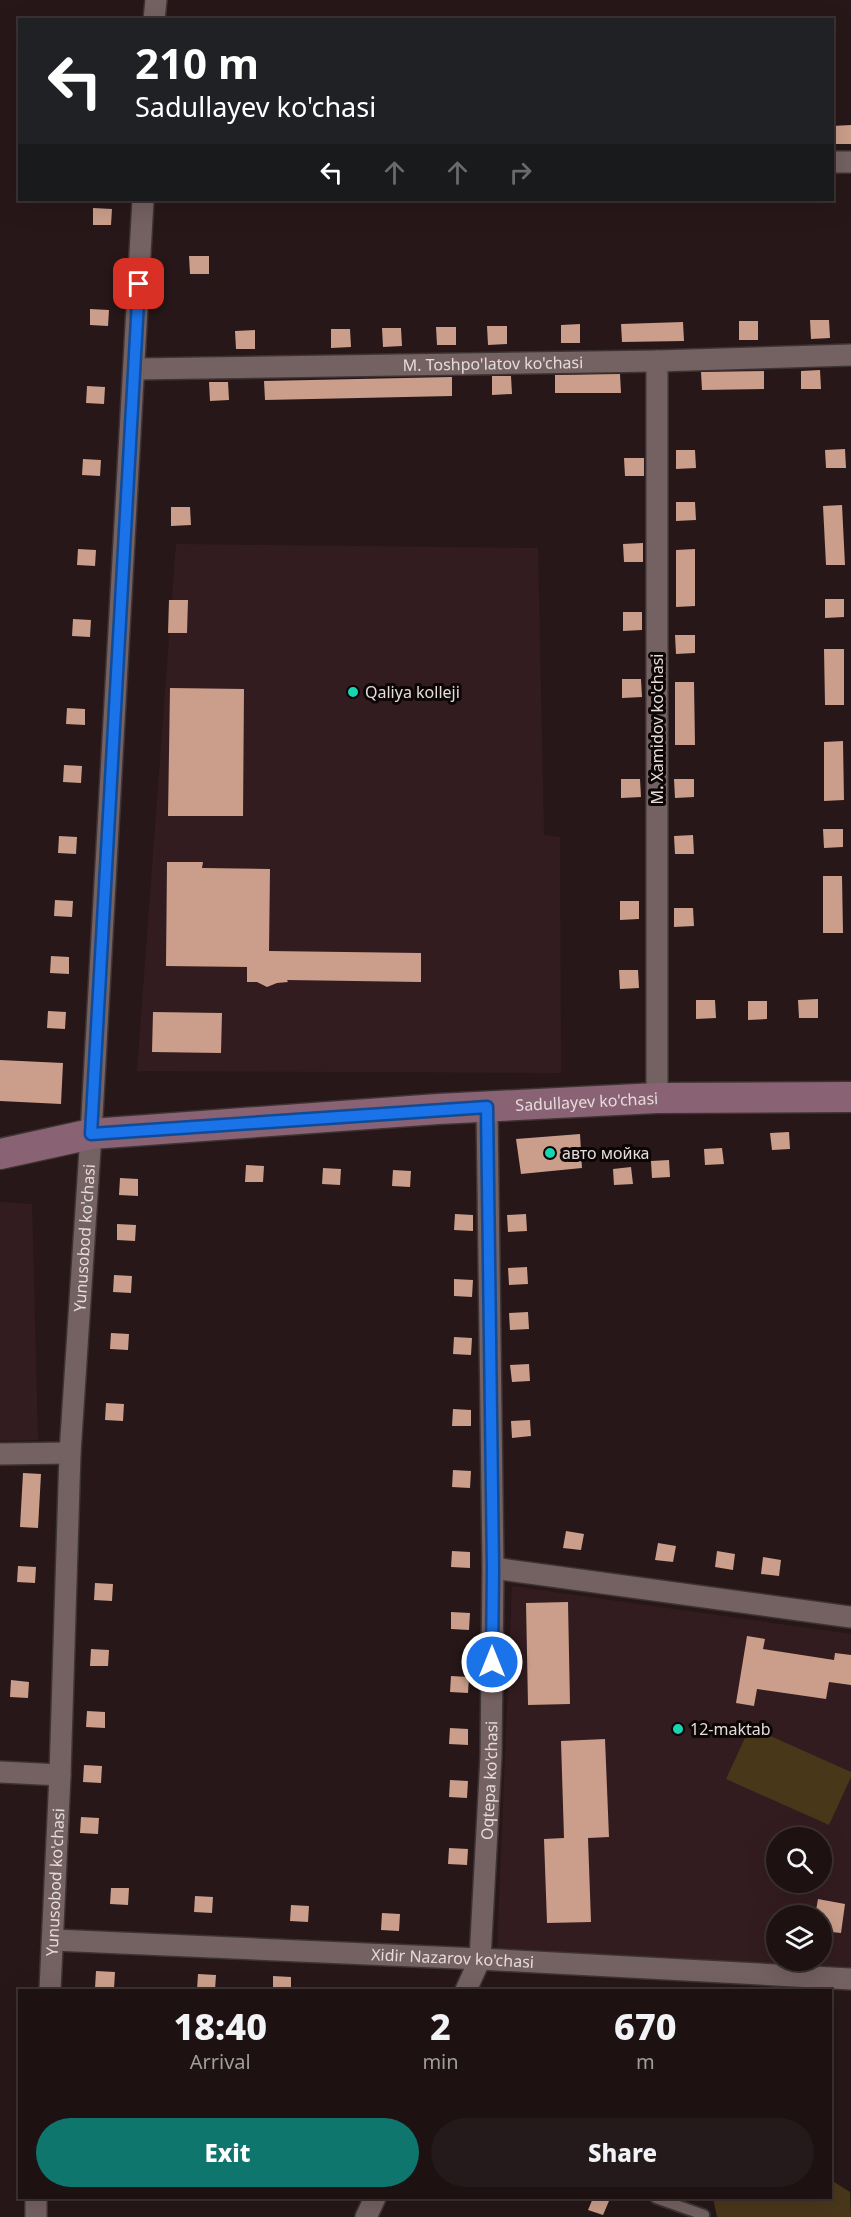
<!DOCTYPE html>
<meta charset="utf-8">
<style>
:root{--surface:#1d1112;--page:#251a1b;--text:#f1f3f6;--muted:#a09d9f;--line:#3b3132;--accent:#0f766e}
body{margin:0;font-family:"Noto Sans",sans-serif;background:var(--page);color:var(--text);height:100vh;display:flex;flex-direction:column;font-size:22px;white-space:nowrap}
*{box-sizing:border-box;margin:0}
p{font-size:20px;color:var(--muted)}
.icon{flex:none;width:33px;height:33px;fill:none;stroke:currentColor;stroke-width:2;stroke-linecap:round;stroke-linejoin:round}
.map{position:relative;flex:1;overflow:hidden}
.drawer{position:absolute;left:18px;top:1989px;width:814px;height:210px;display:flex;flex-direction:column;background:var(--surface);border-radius:0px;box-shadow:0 6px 24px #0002,0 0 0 2px var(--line)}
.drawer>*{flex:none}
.hud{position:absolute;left:18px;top:18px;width:816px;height:183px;border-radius:0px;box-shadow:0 6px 24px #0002,0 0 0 2px var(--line);background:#202124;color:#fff;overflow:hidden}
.buttons{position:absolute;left:766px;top:1827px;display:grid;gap:12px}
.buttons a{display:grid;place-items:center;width:66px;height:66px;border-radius:50%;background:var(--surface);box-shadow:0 6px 24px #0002,0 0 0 2px var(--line);font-size:30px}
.pin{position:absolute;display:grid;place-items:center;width:51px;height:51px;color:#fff;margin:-26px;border-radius:12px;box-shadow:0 3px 9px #0006}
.me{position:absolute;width:66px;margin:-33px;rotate:0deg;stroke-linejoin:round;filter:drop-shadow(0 0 4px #0008)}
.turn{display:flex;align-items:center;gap:21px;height:126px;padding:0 18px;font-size:27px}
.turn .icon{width:78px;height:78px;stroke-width:2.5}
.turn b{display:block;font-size:42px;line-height:51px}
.lanes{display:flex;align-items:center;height:57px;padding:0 18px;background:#0003;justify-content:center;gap:30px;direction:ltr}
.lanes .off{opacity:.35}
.eta{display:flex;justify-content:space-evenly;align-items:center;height:102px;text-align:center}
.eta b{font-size:36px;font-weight:800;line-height:42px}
.button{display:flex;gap:12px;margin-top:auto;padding:12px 18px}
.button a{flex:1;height:69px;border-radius:36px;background:var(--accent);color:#fff;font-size:24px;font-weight:800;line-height:69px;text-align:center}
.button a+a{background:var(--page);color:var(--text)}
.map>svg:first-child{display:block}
.built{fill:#331c1f;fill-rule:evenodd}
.green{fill:#49371a}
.building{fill:#ca9e8a}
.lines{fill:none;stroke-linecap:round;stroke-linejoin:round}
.lane-casing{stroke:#3e3333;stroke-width:14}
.street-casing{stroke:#3e3333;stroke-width:24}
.secondary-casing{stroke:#3e3333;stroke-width:33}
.lane{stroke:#746162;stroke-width:10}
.street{stroke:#746162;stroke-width:21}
.secondary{stroke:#896274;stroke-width:30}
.route-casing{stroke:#114b97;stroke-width:15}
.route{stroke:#1a73e8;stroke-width:10}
.poi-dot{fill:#18d5b2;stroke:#0b0505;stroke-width:2}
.labels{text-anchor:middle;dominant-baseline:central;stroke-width:6;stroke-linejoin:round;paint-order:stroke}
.street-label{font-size:16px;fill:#e6dbdb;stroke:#0b0505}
.poi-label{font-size:16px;fill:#e6dbdb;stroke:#0b0505;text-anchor:start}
</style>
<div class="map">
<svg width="851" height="2217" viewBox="0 0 851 2217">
<rect width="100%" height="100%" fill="#271718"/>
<path class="built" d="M176 544 538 548 544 835 560 837 561 1073 137 1071Z
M0 1202 32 1204 38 1440 0 1441Z
M512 1586 851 1634V1968L497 1948ZM777 1838H822V1882H777ZM777 1916H822V1960H777Z"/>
<path class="green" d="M750 1727 851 1772V1777L829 1825 726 1779Z
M831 2180 850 2192 851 2217H717L713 2198H831Z"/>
<path class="building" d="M851 125V144H832V126Z
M93 208 112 209 111 225H93Z
M189 256H209V274H190Z
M90 309 109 310 108 326 90 325Z
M810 320H829L830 338 811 339Z
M739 321H758V340H739Z
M683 322 684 341 622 342 621 324Z
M580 324V343H561V325Z
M487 326H507V344L488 345Z
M436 327H456V345H437Z
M382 328H401L402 346 383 347Z
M331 329H350L351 347 331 348Z
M255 330V349H236L235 331Z
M820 370 821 389H801V371Z
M764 371V389L702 390 701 372Z
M620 374 621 393H555V375Z
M492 376H511L512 394 492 395Z
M452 377V396L265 400 264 381Z
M209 382H228L229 400 210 401Z
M87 386 105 387 104 404 86 403Z
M845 449 846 468H826L825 450Z
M676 450H695L696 468 676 469Z
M624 458H644V476H625Z
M83 459 101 460 100 476 82 475Z
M676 502H695L696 520 676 521Z
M842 505 845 565H826L823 506Z
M171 507H190L191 525 171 526Z
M643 543V562H624L623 544Z
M78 549 96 550 95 566 77 565Z
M695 549V606L676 607V550Z
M825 599H844V617L825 618Z
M169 600H188L187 633H168Z
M623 612H642V630L623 631Z
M73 619 91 620 90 637 72 636Z
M675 635H695V653L676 654Z
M824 649H844V705H825Z
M622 679H641L642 697 622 698Z
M675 682H694L695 745H675Z
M170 688 244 689 243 816H168Z
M67 708 85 709V725L66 724Z
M843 741 844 800 824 801V742Z
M64 765 82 766 81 783 63 782Z
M621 779H640L641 797 621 798Z
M674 779H694V797L675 798Z
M823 829H843V847L824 848Z
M693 835 694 854H675L674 836Z
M59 836 77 837 76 854 58 853Z
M167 862H203L202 868 270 869 269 951 421 953V982L287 980 288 982 277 983 267 987 257 982H247V967L166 966Z
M823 876H842L843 933H823Z
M55 900 73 901 72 917 54 916Z
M620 901H639V919L620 920Z
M674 908H693L694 926 674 927Z
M51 956 69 957V974L50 973Z
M619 970H638L639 988 620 989Z
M818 999V1018H799L798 1000Z
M696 1000H715L716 1018 696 1019Z
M748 1001H767V1019L748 1020Z
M48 1011 66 1012 65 1029 47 1028Z
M153 1012 222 1013 221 1053 152 1052Z
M0 1060 63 1063 61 1104 0 1101Z
M789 1132 790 1149 772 1150 770 1133Z
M580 1134 582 1168 521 1174 516 1139Z
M722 1148 724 1164 705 1165 704 1149Z
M669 1160 670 1177 652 1178 651 1161Z
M246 1165 264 1166 263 1182H245Z
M631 1167 633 1184 614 1185 613 1169Z
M323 1168 341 1169 340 1185 322 1184Z
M393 1170 411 1171 410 1187 392 1186Z
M120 1178 138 1179V1196L119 1195Z
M455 1214 473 1215V1231L454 1230Z
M526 1214 527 1231 508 1232 507 1215Z
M117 1224 136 1225 135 1241 117 1240Z
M527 1267 528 1284 509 1285 508 1268Z
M114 1275 132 1276 131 1293 113 1292Z
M454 1279 473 1280 472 1297 454 1296Z
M528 1312 529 1329 510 1330 509 1313Z
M111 1333 129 1334 128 1350 110 1349Z
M454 1337 472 1338 471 1355 453 1354Z
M529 1364 530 1381 512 1382 510 1365Z
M106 1403 124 1404 123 1421 105 1420Z
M453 1409 471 1410V1426H452Z
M530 1420 531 1436 512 1438 511 1421Z
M453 1470 471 1471 470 1488 452 1487Z
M23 1473 41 1474 38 1528 20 1527Z
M566 1531 584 1534 581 1550 563 1548Z
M658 1543 676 1546 673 1562 655 1560Z
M452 1551 470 1552V1568L451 1567Z
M717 1551 735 1554 733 1570 715 1567Z
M763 1557 781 1560 779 1576 761 1574Z
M18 1566 36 1567 35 1583 17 1582Z
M95 1583 113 1584 112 1601 94 1600Z
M568 1602 570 1704 528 1705 526 1603Z
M451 1612 470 1613 469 1630 451 1629Z
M747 1636 765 1639 763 1649 834 1660 835 1653 851 1655V1685L829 1682 826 1699 757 1689 754 1706 736 1703Z
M91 1649 109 1650 108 1666H90Z
M451 1676 469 1677 468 1693 450 1692Z
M11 1680 29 1682 28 1698 10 1697Z
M87 1711 105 1712V1728L86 1727Z
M450 1728 468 1729V1745L449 1744Z
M605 1739 609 1837 588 1838 591 1922 547 1923 544 1839 564 1838 561 1741Z
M84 1765 102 1766 101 1783 83 1782Z
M450 1780 468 1781 467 1798 449 1797Z
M81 1817 99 1818 98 1834 80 1833Z
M449 1848 468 1849 467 1865 448 1864Z
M111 1888H129L128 1905 110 1904Z
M195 1896 213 1897 212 1913 194 1912Z
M818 1899 845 1904 841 1933 822 1931V1916H815Z
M291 1905 309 1906 308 1922 290 1921Z
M382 1913 400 1914 399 1931 381 1930Z
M96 1971 115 1972 114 1989 95 1988Z
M198 1974 216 1975 215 1990H197Z
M273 1976 291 1977V1990H273Z
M593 2198 609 2201 603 2215 588 2210Z"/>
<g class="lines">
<g class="lane-casing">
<path id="lane" d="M656 2198 704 2215"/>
</g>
<g class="street-casing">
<g id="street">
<path d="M154 20 156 0"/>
<path d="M832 162H851"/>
<path id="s1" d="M135 369 657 361 851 355"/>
<path d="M657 1098V361"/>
<path d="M0 1454 70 1453"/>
<path d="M493 1568 851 1617"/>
<path d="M0 1772 60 1775"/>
<path id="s2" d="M54 1940 480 1959 851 1979"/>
<path id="s3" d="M50 1990 60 1775 70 1453 91 1134 143 200"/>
<path id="s4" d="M466 1990 480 1959 491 1756 493 1568 487 1107"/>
<path d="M36 2198V2217"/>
<path d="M366 2217 375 2198"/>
</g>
</g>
<g class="secondary-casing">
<g id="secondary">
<path id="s5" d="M0 1154 91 1134 438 1109 657 1098 851 1097"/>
</g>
</g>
<use href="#lane" class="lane"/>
<use href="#street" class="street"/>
<use href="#secondary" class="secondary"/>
</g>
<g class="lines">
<g class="route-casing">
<path id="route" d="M139 284 91 1134 487 1107 493 1568 492 1662"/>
</g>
<use href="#route" class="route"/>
</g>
<g class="poi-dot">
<circle cx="353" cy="692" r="6"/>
<circle cx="550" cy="1153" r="6"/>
<circle cx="678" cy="1729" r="6"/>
</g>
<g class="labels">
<g class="street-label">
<text stroke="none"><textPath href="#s1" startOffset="358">M. Toshpo'latov ko'chasi</textPath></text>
<text transform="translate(657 729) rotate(-90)">M. Xamidov ko'chasi</text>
<text stroke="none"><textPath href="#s5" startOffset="590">Sadullayev ko'chasi</textPath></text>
<text stroke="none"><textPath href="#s3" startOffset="753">Yunusobod ko'chasi</textPath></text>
<text stroke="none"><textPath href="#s4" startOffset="213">Oqtepa ko'chasi</textPath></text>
<text stroke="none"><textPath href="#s3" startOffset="108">Yunusobod ko'chasi</textPath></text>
<text stroke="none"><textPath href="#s2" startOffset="399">Xidir Nazarov ko'chasi</textPath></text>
</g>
<g class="poi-label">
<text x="365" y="692">Qaliya kolleji</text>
<text x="562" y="1153">авто мойка</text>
<text x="690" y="1729">12-maktab</text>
</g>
</g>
</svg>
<div class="buttons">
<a><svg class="icon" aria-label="search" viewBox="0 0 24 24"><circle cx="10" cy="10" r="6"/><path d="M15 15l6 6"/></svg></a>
<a><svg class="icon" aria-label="layers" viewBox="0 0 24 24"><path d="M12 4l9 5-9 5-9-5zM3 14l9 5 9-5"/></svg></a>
</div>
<div class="pin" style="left:139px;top:284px;background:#d93025"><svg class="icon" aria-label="arrive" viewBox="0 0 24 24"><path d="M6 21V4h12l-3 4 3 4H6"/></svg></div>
<svg class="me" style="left:492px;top:1662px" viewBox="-20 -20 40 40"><circle r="17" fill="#1a73e8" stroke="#fff" stroke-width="3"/><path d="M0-11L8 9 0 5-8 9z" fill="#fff"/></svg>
<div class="hud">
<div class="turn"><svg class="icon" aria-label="left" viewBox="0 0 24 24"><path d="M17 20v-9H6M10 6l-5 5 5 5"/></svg><div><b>210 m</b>Sadullayev ko'chasi</div></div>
<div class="lanes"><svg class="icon" aria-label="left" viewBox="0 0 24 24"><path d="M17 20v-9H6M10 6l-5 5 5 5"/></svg><svg class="icon off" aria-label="ahead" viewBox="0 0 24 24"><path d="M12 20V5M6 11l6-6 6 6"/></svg><svg class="icon off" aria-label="ahead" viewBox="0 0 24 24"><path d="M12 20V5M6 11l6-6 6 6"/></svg><svg class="icon off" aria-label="right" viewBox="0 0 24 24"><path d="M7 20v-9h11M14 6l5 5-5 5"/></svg></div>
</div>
<section class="drawer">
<div class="eta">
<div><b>18:40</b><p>Arrival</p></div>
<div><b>2</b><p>min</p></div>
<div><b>670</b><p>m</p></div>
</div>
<div class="button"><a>Exit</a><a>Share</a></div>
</section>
</div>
